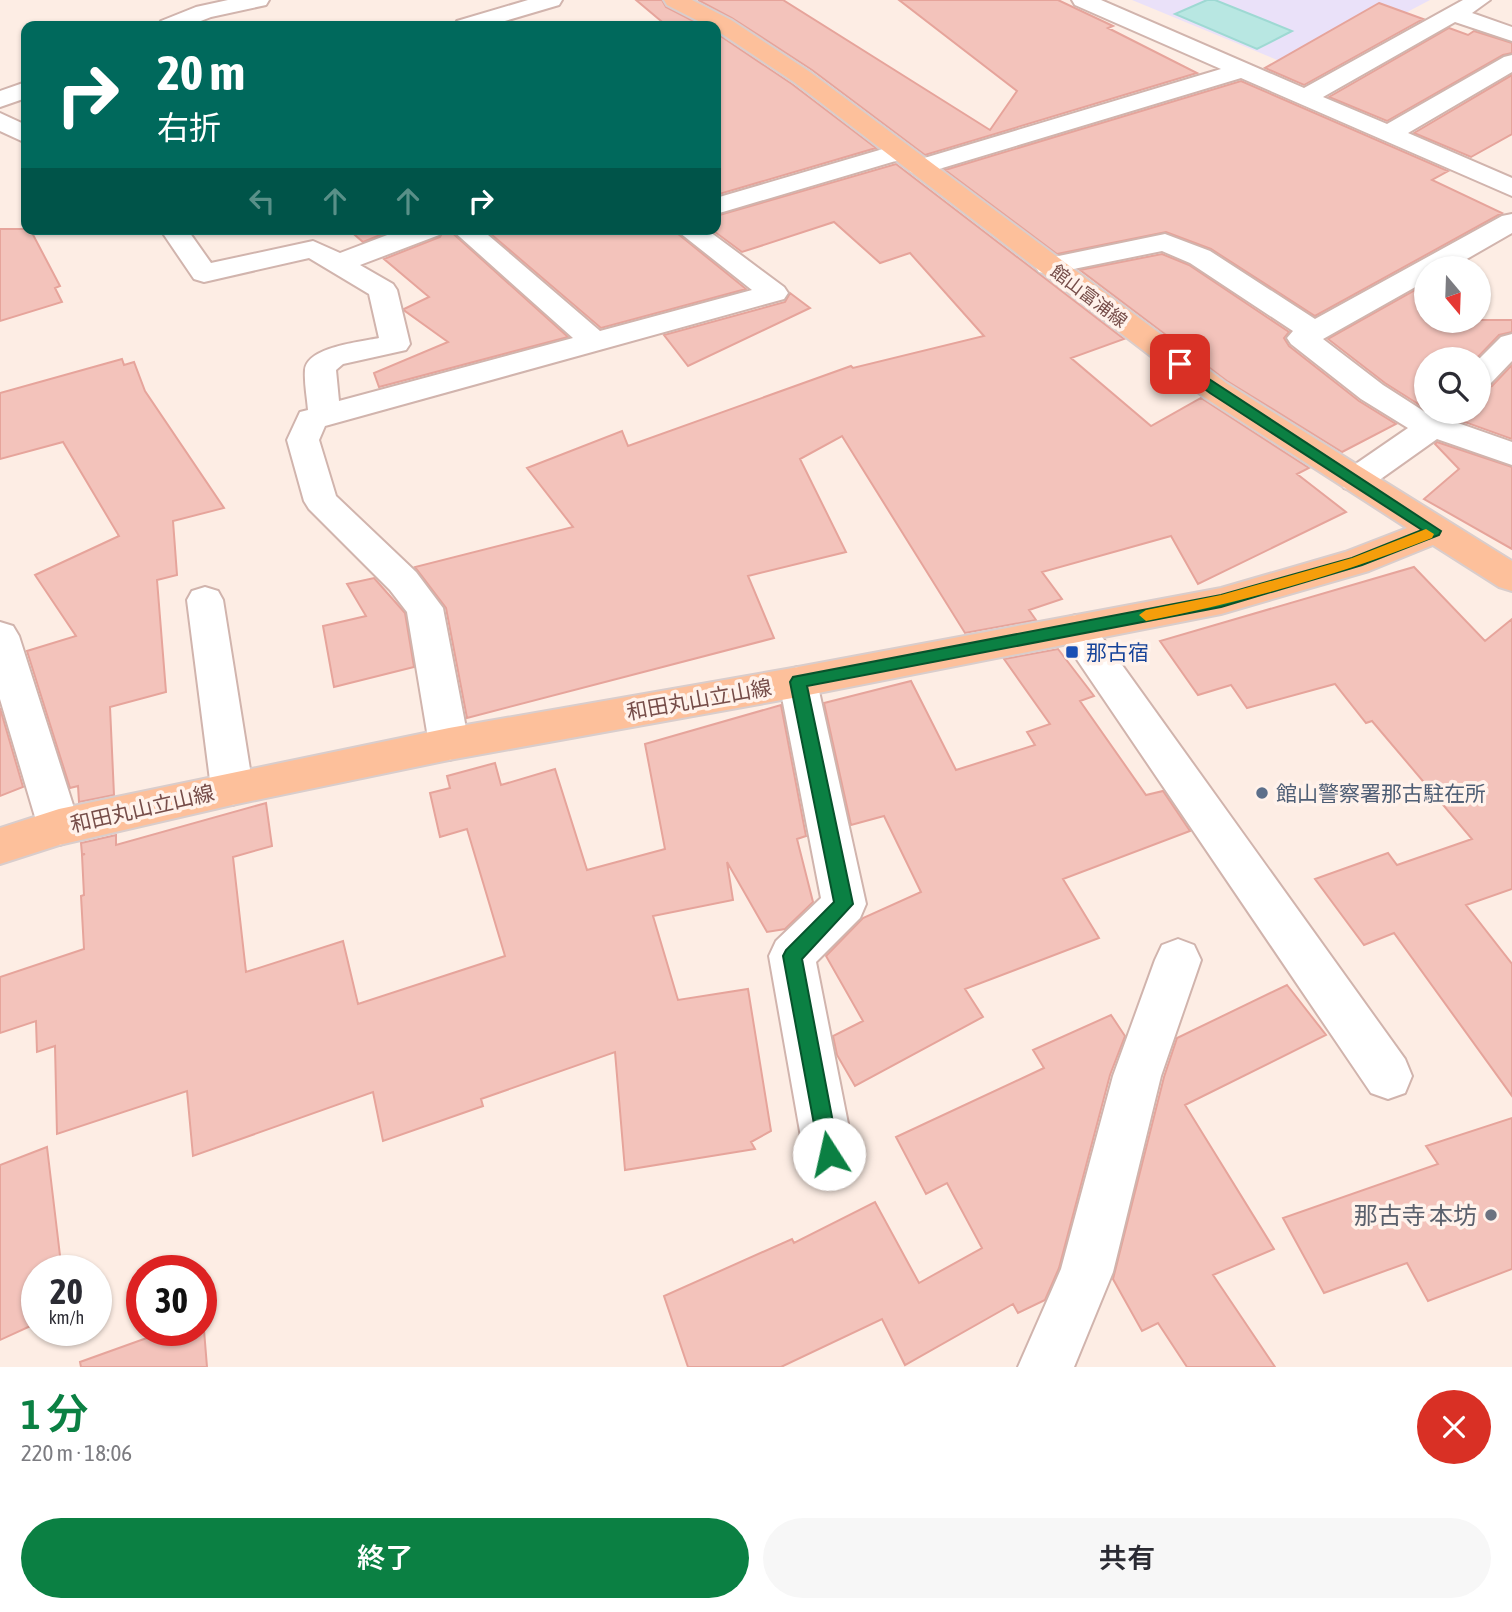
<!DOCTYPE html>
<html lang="ja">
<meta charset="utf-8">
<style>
:root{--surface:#fff;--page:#f7f7f7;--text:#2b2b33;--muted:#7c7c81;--accent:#0b8043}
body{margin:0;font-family:"Asap Condensed","Noto Sans JP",sans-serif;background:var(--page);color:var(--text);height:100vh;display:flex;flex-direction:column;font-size:26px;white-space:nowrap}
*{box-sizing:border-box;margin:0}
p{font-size:23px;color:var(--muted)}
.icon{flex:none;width:38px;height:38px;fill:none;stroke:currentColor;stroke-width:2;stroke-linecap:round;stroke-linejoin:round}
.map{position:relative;height:1367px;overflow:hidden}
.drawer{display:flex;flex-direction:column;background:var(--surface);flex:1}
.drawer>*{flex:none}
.guide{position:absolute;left:21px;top:21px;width:700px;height:214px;border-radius:14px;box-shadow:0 2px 5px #0004;background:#00695c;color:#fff;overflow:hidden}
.needle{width:46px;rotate:161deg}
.controls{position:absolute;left:1414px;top:256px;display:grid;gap:14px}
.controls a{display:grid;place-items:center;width:77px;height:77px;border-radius:50%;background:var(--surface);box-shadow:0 2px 5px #0004;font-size:35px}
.speed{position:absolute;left:21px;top:1255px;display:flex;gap:14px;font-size:35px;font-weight:700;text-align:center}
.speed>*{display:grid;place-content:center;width:91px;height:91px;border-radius:50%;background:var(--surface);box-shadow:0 2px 5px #0004;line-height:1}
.speed small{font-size:18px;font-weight:400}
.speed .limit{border:10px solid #d22;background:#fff;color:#111}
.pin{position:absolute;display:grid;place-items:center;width:60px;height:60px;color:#fff;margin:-30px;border-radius:14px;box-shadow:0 4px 10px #0006}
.me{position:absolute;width:77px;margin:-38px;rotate:350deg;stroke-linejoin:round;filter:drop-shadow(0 0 5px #0008)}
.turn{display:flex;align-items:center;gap:24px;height:147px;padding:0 21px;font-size:32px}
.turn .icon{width:91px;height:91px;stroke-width:2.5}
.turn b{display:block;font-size:49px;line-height:60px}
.lanes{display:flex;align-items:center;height:66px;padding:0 21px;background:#0003;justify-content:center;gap:35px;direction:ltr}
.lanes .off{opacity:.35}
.round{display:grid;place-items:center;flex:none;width:74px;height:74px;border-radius:37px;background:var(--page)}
.headline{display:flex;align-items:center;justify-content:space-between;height:119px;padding:0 21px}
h1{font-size:42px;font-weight:600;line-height:52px;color:var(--accent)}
.cta{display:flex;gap:14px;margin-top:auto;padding:14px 21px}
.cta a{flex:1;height:80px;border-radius:42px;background:var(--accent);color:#fff;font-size:28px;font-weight:600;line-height:80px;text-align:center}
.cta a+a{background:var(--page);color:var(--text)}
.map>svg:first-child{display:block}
.education{fill:#eae1f9}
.water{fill:#b8e7e2;stroke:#9ed9d3;stroke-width:2}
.building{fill:#f3c3bb;stroke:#e6a49b;stroke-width:2}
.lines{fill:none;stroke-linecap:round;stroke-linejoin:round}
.minor-casing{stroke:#d1b4ad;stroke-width:4}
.major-casing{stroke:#d9cdcc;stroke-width:4}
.minor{fill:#fff;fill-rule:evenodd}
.major{fill:#fdc09b;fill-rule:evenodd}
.route{fill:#0b8043;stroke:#07532c;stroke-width:2}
.slow{fill:#f59e0b}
.transit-dot{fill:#1a4fb4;stroke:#fff2eb;stroke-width:2.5}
.service-dot{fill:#5c6f8a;stroke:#fff2eb;stroke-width:2.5}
.worship-dot{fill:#6b7280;stroke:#fff2eb;stroke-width:2.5}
.labels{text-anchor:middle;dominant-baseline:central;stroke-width:7;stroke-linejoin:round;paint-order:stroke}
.far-street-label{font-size:18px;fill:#764d49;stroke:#fff2eb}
.transit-label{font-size:21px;fill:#164399;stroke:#fff2eb;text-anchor:start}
.street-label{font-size:21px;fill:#764d49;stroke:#fff2eb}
.service-label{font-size:21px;fill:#4e5e75;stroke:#fff2eb;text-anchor:start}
.near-worship-label{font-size:24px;fill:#5b616d;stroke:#fff2eb;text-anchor:end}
</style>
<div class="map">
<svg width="1512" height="1367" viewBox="0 0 1512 1367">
<rect width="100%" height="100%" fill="#fdede4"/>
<path class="education" d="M1132 0H1430L1299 69Z"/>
<path class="water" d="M1207 0H1215L1292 31 1257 49 1175 14Z"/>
<path class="building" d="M636 0H662L666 7 703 26H667Z
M698 0H783L990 130 1017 91 899 0H1058L1113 26 1108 28 1197 73 925 155 812 70 732 18Z
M1379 3 1423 19 1304 85 1265 68Z
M1449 28 1468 35 1474 31 1512 43V53L1503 55 1387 121 1329 97Z
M716 33 792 84 876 148 716 195Z
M1512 75V134L1471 157 1414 133Z
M1241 81 1448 171 1432 180 1502 213 1315 316 1211 249 1166 232 1057 254 945 170Z
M896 164 1124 339 1071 358 1151 426 1201 398 1309 468 1297 474 1346 512 1198 584 1171 536 1042 572 1062 599 1029 610 1036 620 965 633 842 436 800 459 846 552 748 576 774 638 467 718 446 608 415 567 573 527 527 468 622 431 628 446 851 366 853 368 984 336 910 253 880 263 834 222 742 252 711 229H716V216Z
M0 229H30L60 286 55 288 62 302 0 321Z
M348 229H395L363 242Z
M444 229H448L568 337 379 387 374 373 448 342 405 311 404 309 429 297 384 259 440 237Z
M485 229H672L746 289 601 328Z
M1162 254 1189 265 1289 332 1284 338 1289 346 1359 401 1396 424 1342 452 1227 381 1080 270Z
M1426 284V320H1512V332L1499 335 1476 359H1426V409L1385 383 1328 339Z
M790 293 810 308 688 366 664 335 785 302Z
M122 359 124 365 134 362 145 391 224 508 173 521 177 575 157 580 166 692 110 707 114 795 79 802 78 786 70 788 27 651 76 636 35 575 119 536 63 442 0 459V393Z
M1512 365V439L1459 420 1462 411H1479V389L1492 386Z
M1437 442 1512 467V549L1424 499 1459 469 1435 444Z
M1414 567 1485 641 1512 619V889L1466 905 1512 964V1096L1394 933 1364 945 1315 879 1388 853 1397 865 1472 839 1372 721 1366 723 1335 684 1247 708 1231 685 1198 695 1160 641Z
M374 578 405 613 414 667 334 687 323 626 366 616 347 584Z
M1058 649 1094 696 1080 701 1146 795 1163 791 1190 831 1063 879 1099 938 965 989 983 1017 855 1086 837 1055 833 1036 863 1021 826 956 863 918 921 892 884 816 851 825 824 703 911 681 956 770 1035 745 1027 732 1050 724 1004 659Z
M781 705 806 836 797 839 813 902 785 929 767 932 727 862 733 900 653 916 678 1000 748 989 771 1131 751 1142 755 1149 625 1170 615 1052 481 1099 483 1106 383 1141 373 1092 193 1156 187 1091 57 1134 55 1046 37 1052 36 1021 0 1033V977L84 949 81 896 84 895 82 855 85 854H82L81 843 116 835V845L266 803 272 846 233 857 246 972 343 941 358 1004 505 956 467 829 440 837 430 793 450 788 447 776 495 763 501 785 555 769 587 870 665 849 645 744Z
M0 708 23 787 0 796Z
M1287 985 1326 1035 1185 1105 1274 1249 1213 1275 1275 1367H1187L1158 1323 1142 1331 1113 1279 1164 1077 1177 1038Z
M1111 1015 1125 1036 1110 1075 1059 1268 1045 1300 1018 1313 1013 1304 905 1365 882 1319 781 1367H688L664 1296 792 1239 794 1243 875 1202 919 1283 982 1248 947 1183 926 1194 896 1137 1044 1068 1033 1050Z
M1512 1118V1269L1428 1301 1407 1263 1324 1293 1283 1218 1438 1164 1426 1146Z
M47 1147 61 1264 48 1270H37V1323L0 1340V1165Z
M169 1330H204L207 1367H81L80 1362Z"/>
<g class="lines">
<g class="minor-casing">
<path id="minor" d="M228 0H269L266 5 211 17 188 26H158L161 21 196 7Z
M528 0H562L559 5 488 26H454L457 21Z
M1072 0H1101L1304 88 1463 0H1490L1472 13 1512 27V41L1455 22 1323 97 1387 124 1504 57 1512 55V72L1408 133 1512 178V196L1241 78 929 172 920 175 911 172 907 167 911 162 1221 69 1075 5Z
M26 82V98L0 107V91Z
M0 113 26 125V143L0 131Z
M900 144 909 147 913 152 909 157 716 214V198Z
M1512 214V233L1451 268H1426V281L1323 339 1383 385 1425 412 1460 411 1455 422 1512 442V465L1437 439 1368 488 1356 491 1344 488 1339 480 1344 472 1408 428 1361 399 1291 344 1287 338 1293 331 1190 263 1162 251 1049 274 1039 272 1035 266 1039 260 1049 258 1165 234 1210 251 1315 319 1502 216Z
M160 229H187L211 263 313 241 340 253 403 229H442L439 235 360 265 393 284 397 290 410 344 406 350 343 364 336 370 339 401 573 338 451 229H481L600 331 752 290 675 229H706L784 287 788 293 784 299 325 426 319 440 336 496 416 572 443 608 469 744 463 755 449 760 435 755 429 744 407 612 390 590 309 509 304 501 287 440 300 412 308 410C307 397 304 383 305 370 307 347 360 342 379 338L369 294 309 258 204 282 194 279Z
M1512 334V361L1490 384 1479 387V359L1501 337Z
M205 587 218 591 223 600 253 788 247 800 232 805 217 800 211 788 187 600 192 591Z
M1076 615 1089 619 1405 1059 1412 1076 1405 1093 1388 1099 1371 1093 1063 639 1057 629 1063 619Z
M0 622 13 626 19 636 80 827 74 840 59 845 44 840 38 827 0 699Z
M798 667 812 671 817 682 866 904 860 918 816 962 854 1154 847 1172 829 1179 811 1172 804 1154 769 956 776 941 821 898 779 682 784 671Z
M1178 939 1194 945 1201 960 1161 1076 1113 1272 1074 1367H1018L1061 1269 1113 1076 1155 960 1162 945Z"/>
</g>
<g class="major-casing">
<path id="major" d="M664 0H692L731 20 810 72 1226 383 1512 561V591L1499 587 1433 545 1369 571 1221 614 798 697 449 760 232 805 59 845 0 864V828L59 809 449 728 798 667 1221 588 1345 552 1407 528 1204 397 794 82 716 30V26H708L667 5Z"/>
</g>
<use href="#minor" class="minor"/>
<use href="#major" class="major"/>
</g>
<path class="route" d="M1180 360 1441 531 1439 535 1362 565 1221 607 807 686 853 904 802 959 839 1154 836 1162 829 1165 821 1162 783 956 786 950 834 902 790 682 793 677 1221 595 1352 558 1422 530 1210 393 1175 367V361Z"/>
<path class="slow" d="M1426 529 1434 534 1432 538C1339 575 1244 602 1146 621L1139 615 1146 610 1221 595 1352 558Z"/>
<rect class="transit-dot" x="1065" y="645" width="14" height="14" rx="3.5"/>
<circle class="service-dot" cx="1262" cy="793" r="7"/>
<circle class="worship-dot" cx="1491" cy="1215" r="7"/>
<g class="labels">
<g class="far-street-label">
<text transform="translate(1089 296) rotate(37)">館山富浦線</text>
</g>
<g class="transit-label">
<text x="1086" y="652">那古宿</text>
</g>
<g class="street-label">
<text transform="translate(699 699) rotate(-10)">和田丸山立山線</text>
<text transform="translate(142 808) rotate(-13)">和田丸山立山線</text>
</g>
<g class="service-label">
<text x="1276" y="793">館山警察署那古駐在所</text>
</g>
<g class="near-worship-label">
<text x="1477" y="1215">那古寺 本坊</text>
</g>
</g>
</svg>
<div class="controls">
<a><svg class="needle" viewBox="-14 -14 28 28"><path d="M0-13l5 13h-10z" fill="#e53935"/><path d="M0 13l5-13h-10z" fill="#7c7c81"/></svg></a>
<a><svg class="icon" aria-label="search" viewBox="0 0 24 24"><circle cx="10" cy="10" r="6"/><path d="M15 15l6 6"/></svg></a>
</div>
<div class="speed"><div>20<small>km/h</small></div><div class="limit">30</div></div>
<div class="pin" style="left:1180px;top:364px;background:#d93025"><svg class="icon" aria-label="arrive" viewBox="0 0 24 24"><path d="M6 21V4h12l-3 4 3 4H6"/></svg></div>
<svg class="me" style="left:829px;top:1154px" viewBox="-20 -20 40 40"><circle r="19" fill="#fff"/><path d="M0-13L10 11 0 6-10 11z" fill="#0b8043"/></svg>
<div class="guide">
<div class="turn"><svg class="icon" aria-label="right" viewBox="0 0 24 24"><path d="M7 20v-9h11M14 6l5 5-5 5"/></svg><div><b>20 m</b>右折</div></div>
<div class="lanes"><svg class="icon off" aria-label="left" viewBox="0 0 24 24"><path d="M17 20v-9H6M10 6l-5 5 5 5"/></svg><svg class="icon off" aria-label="ahead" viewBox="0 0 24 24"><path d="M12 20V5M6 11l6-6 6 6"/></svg><svg class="icon off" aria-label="ahead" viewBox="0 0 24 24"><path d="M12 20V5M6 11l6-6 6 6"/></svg><svg class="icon" aria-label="right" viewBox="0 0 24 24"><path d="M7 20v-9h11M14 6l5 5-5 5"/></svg></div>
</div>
</div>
<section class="drawer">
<div class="headline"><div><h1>1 分</h1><p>220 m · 18:06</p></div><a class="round" style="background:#d93025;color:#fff"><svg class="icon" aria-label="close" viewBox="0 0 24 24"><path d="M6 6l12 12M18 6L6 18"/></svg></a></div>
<div class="cta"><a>終了</a><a>共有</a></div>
</section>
